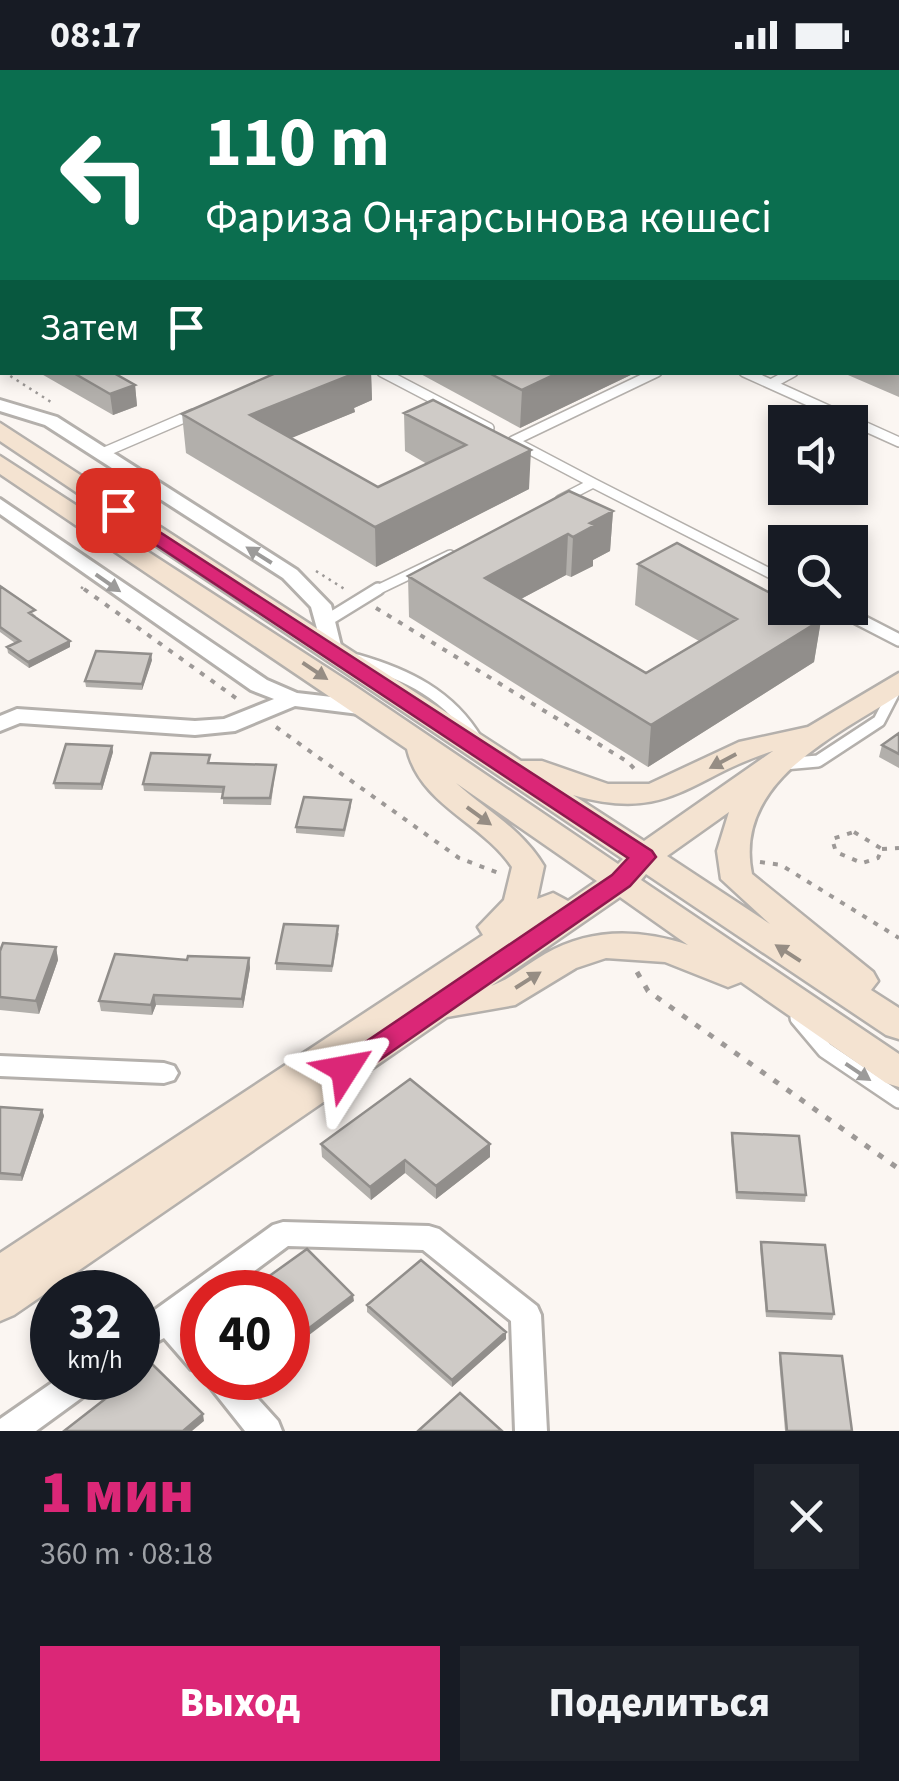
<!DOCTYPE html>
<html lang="ru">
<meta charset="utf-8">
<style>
:root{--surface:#171b24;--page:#20242c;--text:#f1f3f6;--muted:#9ea1a6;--accent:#db2777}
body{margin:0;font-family:"Source Sans 3",sans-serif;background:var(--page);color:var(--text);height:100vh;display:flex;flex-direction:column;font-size:38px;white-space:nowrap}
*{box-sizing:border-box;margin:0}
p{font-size:32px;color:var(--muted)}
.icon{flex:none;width:55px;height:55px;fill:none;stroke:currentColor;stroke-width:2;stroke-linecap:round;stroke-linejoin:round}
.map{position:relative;height:1361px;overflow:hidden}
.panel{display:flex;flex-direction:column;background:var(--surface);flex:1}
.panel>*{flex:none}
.banner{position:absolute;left:0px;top:0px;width:900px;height:305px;box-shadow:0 5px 15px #0003;background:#0b6e4f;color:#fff;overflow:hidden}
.buttons{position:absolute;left:768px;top:335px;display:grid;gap:20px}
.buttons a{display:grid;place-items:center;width:100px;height:100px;border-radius:0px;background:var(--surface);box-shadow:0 5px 15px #0003;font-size:50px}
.speed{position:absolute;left:30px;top:1200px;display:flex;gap:20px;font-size:50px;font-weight:700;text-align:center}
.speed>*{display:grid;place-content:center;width:130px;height:130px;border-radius:50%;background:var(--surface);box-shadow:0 5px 15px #0003;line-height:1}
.speed small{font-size:25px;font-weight:400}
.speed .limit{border:15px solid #d22;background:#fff;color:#111}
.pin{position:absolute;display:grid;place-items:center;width:85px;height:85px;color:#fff;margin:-42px;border-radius:20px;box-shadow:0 5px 15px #0006}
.me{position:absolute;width:110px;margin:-55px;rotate:56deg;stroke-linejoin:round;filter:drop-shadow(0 0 8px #0008)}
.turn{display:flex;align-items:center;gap:35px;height:210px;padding:0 40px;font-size:45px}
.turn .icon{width:130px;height:130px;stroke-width:2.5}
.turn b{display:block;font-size:70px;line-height:85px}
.then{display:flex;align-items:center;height:95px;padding:0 40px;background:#0003;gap:20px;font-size:38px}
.round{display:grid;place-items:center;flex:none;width:105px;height:105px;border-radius:0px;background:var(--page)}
.summary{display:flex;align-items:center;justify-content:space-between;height:170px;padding:0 40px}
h1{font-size:60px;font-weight:800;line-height:75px;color:var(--accent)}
.action{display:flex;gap:20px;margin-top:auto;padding:20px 40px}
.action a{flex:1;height:115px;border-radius:0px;background:var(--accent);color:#fff;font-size:40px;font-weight:800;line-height:115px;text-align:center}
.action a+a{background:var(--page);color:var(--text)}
.status{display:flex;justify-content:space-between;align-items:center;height:70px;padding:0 50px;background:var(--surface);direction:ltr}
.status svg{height:28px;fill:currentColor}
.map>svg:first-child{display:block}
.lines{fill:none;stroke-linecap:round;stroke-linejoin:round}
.canal{fill:#ca955c;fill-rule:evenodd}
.lane-far2-casing{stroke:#b4b0ac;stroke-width:12}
.lane-far1-casing{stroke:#b4b0ac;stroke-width:16}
.lane-casing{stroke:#b4b0ac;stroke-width:20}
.street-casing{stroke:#b4b0ac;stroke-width:6}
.secondary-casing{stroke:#b4b0ac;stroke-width:5}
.path-far2{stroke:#9d9997;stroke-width:2.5;stroke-dasharray:2.5 5;stroke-linecap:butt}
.path-far1{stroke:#9d9997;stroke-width:4;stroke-dasharray:5 8;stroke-linecap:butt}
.path{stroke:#9d9997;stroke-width:5;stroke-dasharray:6 10;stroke-linecap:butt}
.lane-far2{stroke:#fff;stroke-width:9}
.lane-far1{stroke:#fff;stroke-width:11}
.lane{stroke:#fff;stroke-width:15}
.street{fill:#fff;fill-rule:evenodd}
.secondary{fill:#f4e3d1;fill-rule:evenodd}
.wall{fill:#b2afab}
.shaded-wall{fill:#918e8b}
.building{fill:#cfcbc7;stroke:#918e8b;stroke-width:2.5}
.oneway{fill:#9c9b9a}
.oneway2{fill:#968d84}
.route{fill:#db2777;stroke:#8e194d;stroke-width:2.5}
</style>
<div class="status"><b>08:17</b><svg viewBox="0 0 49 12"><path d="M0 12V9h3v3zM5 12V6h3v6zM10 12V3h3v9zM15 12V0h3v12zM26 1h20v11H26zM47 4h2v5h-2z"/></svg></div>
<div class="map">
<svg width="899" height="1361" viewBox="0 0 899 1361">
<rect width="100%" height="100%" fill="#fbf6f2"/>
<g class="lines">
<path class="canal" d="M898 124H899V132H898Z
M2 195V205L0 206V196Z"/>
<g class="lane-far2-casing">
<path id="lane-far2" d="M382 302 489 358
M744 302 899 372
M771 314 793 302
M513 371 657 302
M519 374 593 413
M100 384 193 344
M560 430 593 413 785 511
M373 522 450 485"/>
</g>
<g class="lane-far1-casing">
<path id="lane-far1" d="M837 538 899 570
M326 551 378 519
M357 590C406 604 450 625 477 671
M784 694 818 691 879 651 895 620"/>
</g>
<g class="lane-casing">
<path id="lane" d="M798 948 825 980 899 1030"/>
</g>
<g class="street-casing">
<path id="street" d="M0 330 57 347 297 500 331 535 342 580 338 584H324L311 537 283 508 45 355 0 341Z
M0 429 267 610 297 623 367 631 378 638 367 645 295 636 235 661 195 665 20 653 0 661V646L17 639 195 651 224 649 274 629 251 620 0 444Z
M0 986 164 993 174 996 178 1003 174 1010 164 1013 0 1006Z
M283 1152 429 1156 439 1159 537 1236 541 1245 547 1361H515L511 1251 423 1180 288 1176 226 1222H202V1239L187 1250 202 1267V1303L191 1299 164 1268 138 1282V1252L273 1155Z
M59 1308H100L95 1318 36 1361H0V1349Z
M203 1308H239L278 1351 282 1361H245Z"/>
</g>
<g class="secondary-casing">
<path id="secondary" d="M0 353 521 691H542L608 714H649L739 672 808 657 899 603V625C835 666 733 712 752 804L873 902 878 911 871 920 899 938V969L886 965 646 804 641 810 899 984V1017L886 1013 741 912 728 917 665 892 606 888 576 898 515 935 447 947 14 1245 0 1251V1183L483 865 478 857 504 830 512 797C482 752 420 735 407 679L0 404V386L349 612 618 794 623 789 0 371ZM773 681 644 771 573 725C671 753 689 707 773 681ZM456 713 597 811 568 831 553 823 537 829 544 796C521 758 488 742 456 713ZM729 742 717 781 721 809 770 854 667 786ZM620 827 688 875C640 859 590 858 545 884 527 894 511 909 491 916Z"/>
</g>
<path class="path-far2" d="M439 2 447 0
M4 302 51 332
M316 501 346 520
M81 517 87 522"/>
<path class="path-far1" d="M84 519 240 631
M376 538 628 692 638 703
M276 657 459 788 501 804
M854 762 882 779 878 788 862 793 836 782 832 769Z
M882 779 899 778
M760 792 781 795 899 868"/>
<path class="path" d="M637 902 648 921 899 1099"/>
<use href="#lane-far2" class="lane-far2"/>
<use href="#lane-far1" class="lane-far1"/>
<use href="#lane" class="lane"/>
<use href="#street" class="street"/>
<use href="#secondary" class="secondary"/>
</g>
<path class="wall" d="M898 207 899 208V327L841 302H898Z
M38 302H112L135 315 137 336 113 345Z
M278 302H371L372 330 354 338 355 342 290 368 378 417 427 394 405 381 404 343 433 330 529 419 376 497 186 383 182 344Z
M417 302H637L520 358Z
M613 441 610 481 593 490V496L571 507 566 505 521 529 646 603 699 571 635 535 638 494 821 550 814 592 648 697 409 547 408 506Z
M0 516 36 546 35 547 70 577 29 598 8 583 7 577 15 573 0 562Z
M152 590 142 620 86 617 85 611Z
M899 663V698L879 687 882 675Z
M112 676 113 682 102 720 55 719 54 713Z
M210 693 276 695 271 735 223 734V723L144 721 143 714Z
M351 730V737L344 767 296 763V757Z
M339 863 332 902 276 900V893Z
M56 877 58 890 39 944 0 940V881Z
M249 888 250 898 243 938 156 935 152 945 101 941 99 931 187 890Z
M0 1037 42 1040 44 1046 22 1111 0 1110Z
M732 1063 806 1125 805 1132 736 1129 731 1070Z
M321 1074H490V1087L436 1129 405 1103 371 1130 322 1087Z
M761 1172 834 1244 832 1250 766 1247 760 1178Z
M367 1235 506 1269 452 1317 367 1242Z
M780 1283 852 1361H785L779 1290Z"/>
<path class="shaded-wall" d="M349 302H371L372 330 354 338 355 342 253 384 250 345Z
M560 302H637L520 358 522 320Z
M135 315 137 336 113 345 110 324Z
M531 380 529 419 376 497 375 457Z
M613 441 610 481 593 490V496L571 507 573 467 590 453Z
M568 464 566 505 485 548V508Z
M821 550 814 592 648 697 651 655Z
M70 571V577L29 598 28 592Z
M151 584 152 590 142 620V614Z
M112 676 113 682 102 720 101 714Z
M56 877 58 890 39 944 36 931Z
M249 888 250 898 243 938 242 929Z
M154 925 156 935 152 945 151 935Z
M42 1040 44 1046 22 1111 21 1105Z
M490 1074V1087L436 1129V1116Z
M405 1090V1103L371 1130 370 1117Z
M353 1225 354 1231 288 1281V1274Z
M506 1262V1269L452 1317V1310Z
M203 1344 204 1351 192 1361H183Z"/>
<path class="building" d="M552 0H616L623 2H559Z
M898 241H899V268L898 269Z
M72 302H112L135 315 110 324Z
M278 302H350L353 304 250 345 378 417 466 375 404 343 433 330 531 380 375 457 182 344Z
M487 302H560L522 320Z
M569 421 613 441 590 453 595 455 573 467 568 464 485 508 646 603 737 549 638 494 677 473 785 531V538H797L821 550 651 655 408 506Z
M0 516 35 540 29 543 70 571 28 592 7 577 20 571 0 557Z
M96 581 151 584 142 614 85 611Z
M899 663V684L882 675Z
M66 674 112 676 101 714 54 713Z
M151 683 210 685 208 693 276 695 270 728H222L224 717 143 714Z
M304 727 351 730 344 760 296 757Z
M284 854 338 856 332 896 276 893Z
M3 873 56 877 36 931 0 927V881Z
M115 884 187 890 188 886 249 888 242 929 154 925 151 935 99 931Z
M410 1009 490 1074 436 1116 405 1090 370 1117 321 1074Z
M0 1037 42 1040 21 1105 0 1103Z
M732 1063 799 1066 806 1125 737 1122Z
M761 1172 825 1175 834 1244 767 1241Z
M307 1179 353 1225 288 1274V1222H247Z
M421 1190 506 1262 452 1310 367 1235Z
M780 1283 842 1286 852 1361H787Z
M151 1293 203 1344 183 1361H64L132 1308H138V1303Z
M460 1323 502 1361H418Z"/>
<defs><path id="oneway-solid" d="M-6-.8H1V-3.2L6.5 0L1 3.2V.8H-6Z" transform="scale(2.5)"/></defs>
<g class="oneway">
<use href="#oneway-solid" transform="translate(259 485) rotate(-148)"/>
<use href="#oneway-solid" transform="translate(108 513) rotate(35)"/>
<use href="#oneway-solid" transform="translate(858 1002) rotate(34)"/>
</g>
<g class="oneway2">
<use href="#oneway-solid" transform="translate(315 601) rotate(34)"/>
<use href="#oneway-solid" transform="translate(723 691) rotate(152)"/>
<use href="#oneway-solid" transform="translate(479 746) rotate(36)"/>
<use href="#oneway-solid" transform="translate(788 883) rotate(-147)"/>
<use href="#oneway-solid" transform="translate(528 910) rotate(-32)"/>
</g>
<path class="route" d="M118 435 652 781 656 787 630 816 355 1007 345 1010 336 1007 331 999 336 992 612 805 628 788 111 445V436Z"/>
</svg>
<div class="buttons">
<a><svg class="icon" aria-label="sound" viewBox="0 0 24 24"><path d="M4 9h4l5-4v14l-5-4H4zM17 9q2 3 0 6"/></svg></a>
<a><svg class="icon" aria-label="search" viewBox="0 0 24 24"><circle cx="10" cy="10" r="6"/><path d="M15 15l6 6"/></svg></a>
</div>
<div class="speed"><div>32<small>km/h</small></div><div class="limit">40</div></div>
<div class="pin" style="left:118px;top:440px;background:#d93025"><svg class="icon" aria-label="arrive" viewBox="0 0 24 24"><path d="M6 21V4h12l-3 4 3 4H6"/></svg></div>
<svg class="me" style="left:345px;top:999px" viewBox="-20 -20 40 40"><path d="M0-17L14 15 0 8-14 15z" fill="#db2777" stroke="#fff" stroke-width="4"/></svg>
<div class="banner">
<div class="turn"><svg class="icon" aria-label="left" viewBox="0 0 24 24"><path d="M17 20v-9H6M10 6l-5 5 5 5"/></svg><div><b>110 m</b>Фариза Оңғарсынова көшесі</div></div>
<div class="then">Затем<svg class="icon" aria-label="arrive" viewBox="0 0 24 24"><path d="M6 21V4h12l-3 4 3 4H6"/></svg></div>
</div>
</div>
<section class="panel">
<div class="summary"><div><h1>1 мин</h1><p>360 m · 08:18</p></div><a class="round"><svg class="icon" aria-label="close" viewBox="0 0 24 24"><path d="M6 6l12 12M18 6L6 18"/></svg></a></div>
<div class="action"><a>Выход</a><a>Поделиться</a></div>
</section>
